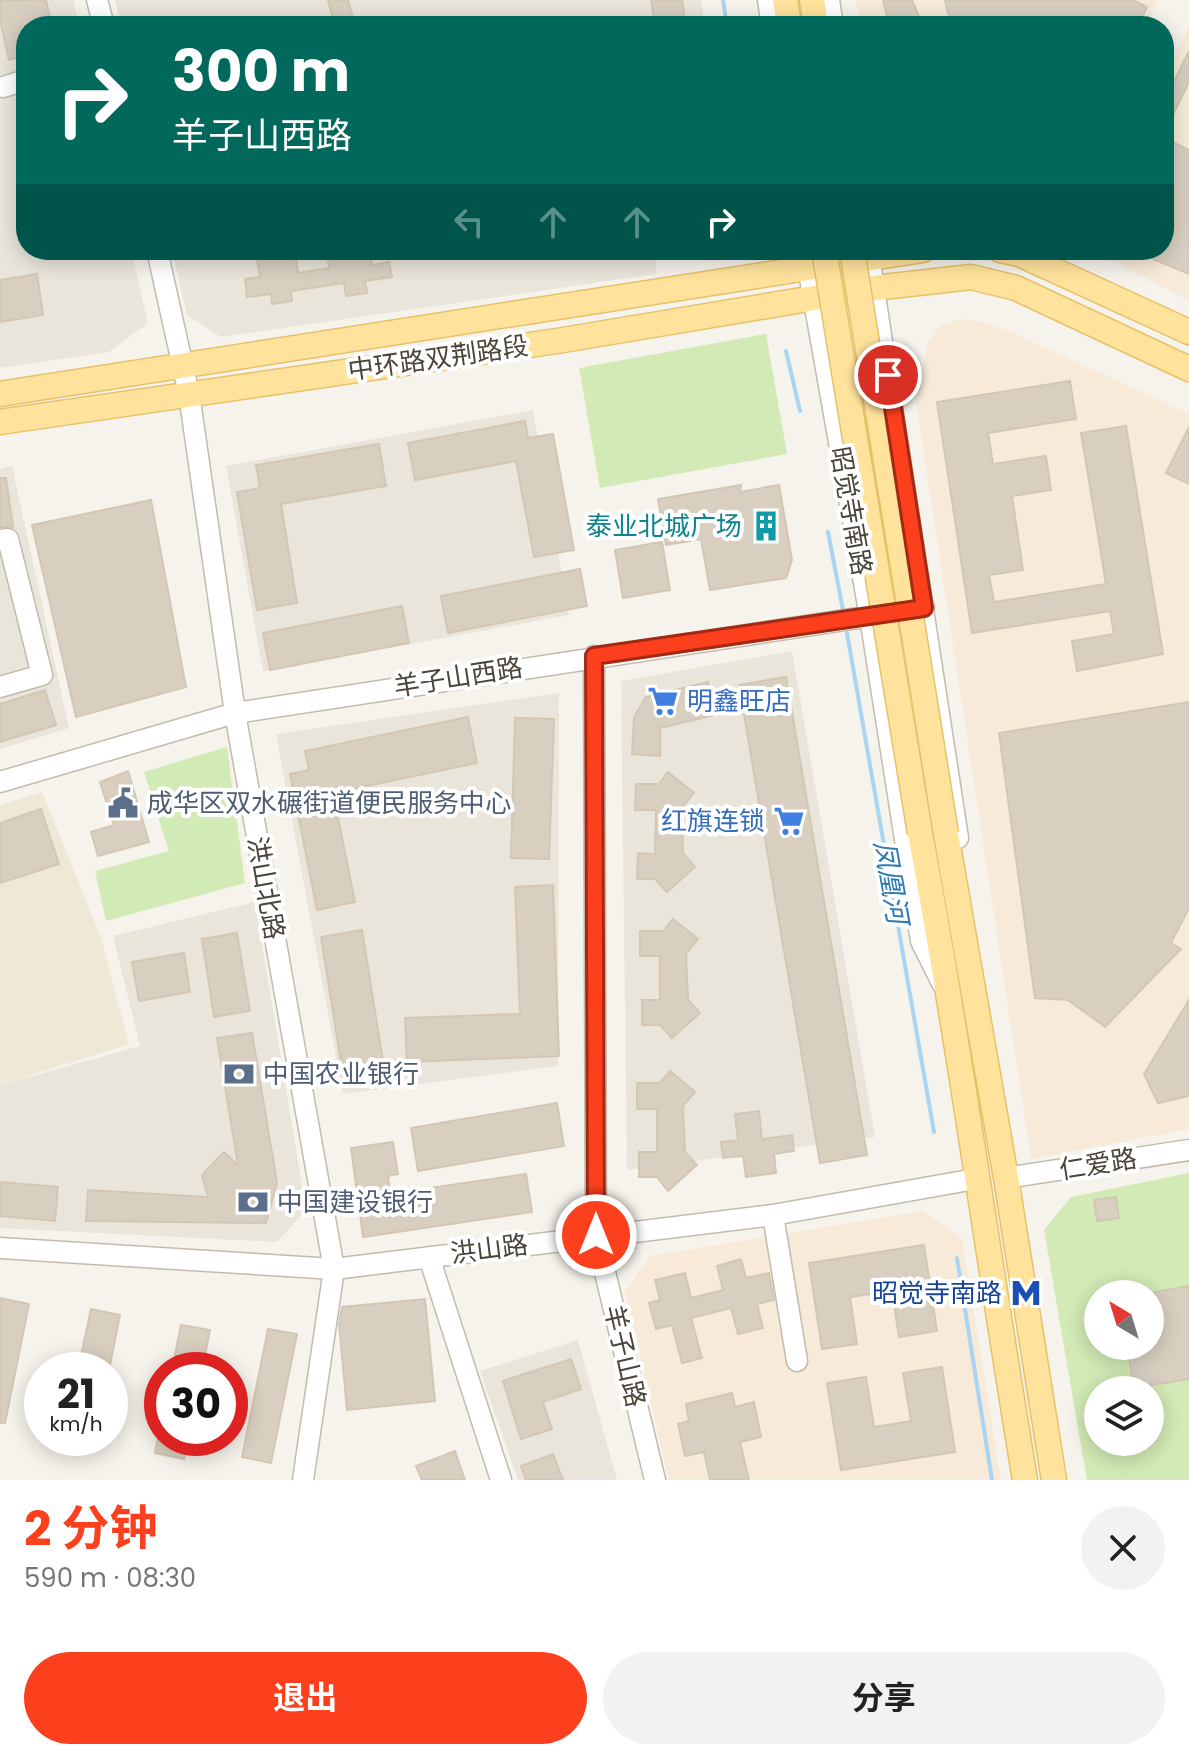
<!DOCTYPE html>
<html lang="zh">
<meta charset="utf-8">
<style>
:root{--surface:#fff;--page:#f2f2f2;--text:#222;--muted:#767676;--accent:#fc3f1d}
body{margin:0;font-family:Poppins,"Noto Sans SC",sans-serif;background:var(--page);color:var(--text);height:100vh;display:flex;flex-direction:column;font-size:30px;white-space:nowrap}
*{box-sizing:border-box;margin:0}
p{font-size:26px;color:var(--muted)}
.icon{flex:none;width:44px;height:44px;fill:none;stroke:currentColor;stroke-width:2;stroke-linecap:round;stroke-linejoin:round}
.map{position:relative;height:1480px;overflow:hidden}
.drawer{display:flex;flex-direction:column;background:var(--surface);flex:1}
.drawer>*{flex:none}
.guide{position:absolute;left:16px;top:16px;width:1158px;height:244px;border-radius:32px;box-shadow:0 4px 20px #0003;background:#00695c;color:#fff;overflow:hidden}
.needle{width:52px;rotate:322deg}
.fabs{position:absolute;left:1084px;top:1280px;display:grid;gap:16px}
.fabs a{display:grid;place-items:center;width:80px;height:80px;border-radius:50%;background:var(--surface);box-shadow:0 4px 20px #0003;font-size:40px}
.speed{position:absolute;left:24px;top:1352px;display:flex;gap:16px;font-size:40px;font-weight:700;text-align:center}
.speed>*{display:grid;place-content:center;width:104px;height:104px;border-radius:50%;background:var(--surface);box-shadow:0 4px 20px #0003;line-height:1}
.speed small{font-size:20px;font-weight:400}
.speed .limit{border:12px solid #d22;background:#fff;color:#111}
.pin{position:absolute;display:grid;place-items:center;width:68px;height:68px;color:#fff;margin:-34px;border:4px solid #fff;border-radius:50%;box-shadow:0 2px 8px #0007}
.me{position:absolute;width:88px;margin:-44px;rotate:0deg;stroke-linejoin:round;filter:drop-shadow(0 0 6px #0008)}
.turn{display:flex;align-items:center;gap:28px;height:168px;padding:0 24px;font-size:36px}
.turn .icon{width:104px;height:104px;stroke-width:2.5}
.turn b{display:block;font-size:56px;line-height:68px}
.lanes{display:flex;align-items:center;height:76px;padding:0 24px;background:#0003;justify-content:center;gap:40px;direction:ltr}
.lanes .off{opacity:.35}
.round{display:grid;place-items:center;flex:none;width:84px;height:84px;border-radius:42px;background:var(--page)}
.summary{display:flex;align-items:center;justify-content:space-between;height:136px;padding:0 24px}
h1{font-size:48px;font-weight:700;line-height:60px;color:var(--accent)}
.cta{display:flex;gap:16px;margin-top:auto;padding:16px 24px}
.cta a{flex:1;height:92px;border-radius:48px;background:var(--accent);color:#fff;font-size:32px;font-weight:700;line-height:92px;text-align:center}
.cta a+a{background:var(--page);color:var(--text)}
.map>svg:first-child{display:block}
.residential{fill:#eae5da}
.commercial{fill:#f7ead8}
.education{fill:#efe8d6}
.green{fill:#d2eab5;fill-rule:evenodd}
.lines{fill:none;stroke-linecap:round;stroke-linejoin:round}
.stream{stroke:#a9d4f2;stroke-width:4}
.building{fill:#d8cfc1;stroke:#d3c7b4;stroke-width:2}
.minor-casing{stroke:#c2bbae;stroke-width:23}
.major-casing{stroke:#e6c16a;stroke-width:27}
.minor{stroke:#fff;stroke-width:20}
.major{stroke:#ffe39c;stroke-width:24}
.major-bridge-casing{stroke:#e6c16a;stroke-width:27;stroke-linecap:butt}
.major-bridge{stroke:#ffe39c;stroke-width:24}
.route-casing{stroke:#a42913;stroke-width:20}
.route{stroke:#fc3f1d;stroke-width:14}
.labels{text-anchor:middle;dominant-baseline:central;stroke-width:8;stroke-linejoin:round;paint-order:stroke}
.street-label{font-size:26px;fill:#4b4439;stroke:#fff}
.culture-label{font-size:26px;fill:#0d838f;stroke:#fff;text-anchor:end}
.shop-label{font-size:26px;fill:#366cbe;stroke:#fff;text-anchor:start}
.service-label{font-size:26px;fill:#4e5e75;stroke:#fff;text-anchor:start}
.transit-label{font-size:26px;fill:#164399;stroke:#fff;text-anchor:end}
.water-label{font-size:28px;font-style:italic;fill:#2e7ab2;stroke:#fff}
</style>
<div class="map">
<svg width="1189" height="1480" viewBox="0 0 1189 1480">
<rect width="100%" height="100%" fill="#f6f3ec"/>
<path class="residential" d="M0 0H73L79 26H26V250H131L148 323 109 352 0 368Z
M115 0H701L705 26H121Z
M172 250H654L657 274 221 337 187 315Z
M533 410 569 615 263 671 226 466Z
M12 466 69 728 0 749V469Z
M792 651 875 1137 627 1170 621 681Z
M559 693 558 1066 343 1094 276 734Z
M255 902 306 1210 277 1242 0 1228V1085L140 1046 113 936Z
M578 1340 617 1480H518L480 1371Z"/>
<path class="commercial" d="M856 0H1158V1L1147 26H861Z
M1189 27V300L1103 256 1101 250H1164V77Z
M962 319 993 324 1189 413V1129L1031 1159 916 402 928 342 941 325Z
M922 1211 962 1238 1001 1480H669L625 1292 650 1256Z"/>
<path class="education" d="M42 792 101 938 129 1044 0 1085V805Z"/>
<path class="green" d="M766 334 787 454 600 488 579 368Z
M227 747 245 883 106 921 95 871 169 851 144 772Z
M1189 1173V1480H1087L1044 1230 1071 1197ZM1098 1294H1150V1346H1098ZM1098 1390H1150V1442H1098Z"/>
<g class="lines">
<path class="stream" d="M723 0 727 26
M786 351 800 411
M828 532 843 610
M847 633 934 1132
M957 1258 992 1480"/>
</g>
<path class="building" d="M0 0H46L52 26H26V56L9 60 0 20Z
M328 0H348L353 18 334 23Z
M651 0H682L686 26H655Z
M883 0H912L923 26H889Z
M945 0H1133L1147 7 1138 26H973L948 14Z
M1189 51V82L1164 133V102Z
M1164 138 1189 150V274L1131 250H1164Z
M327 250H370L372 265 389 262 392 277 365 281 367 293 346 296 344 283 291 291 292 301 272 304 271 294 247 297 245 279 260 277 257 258 295 253 298 273 329 268Z
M37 274 43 315 0 322V280Z
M1070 381 1076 419 988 433 993 464 1046 456 1051 490 1012 496 1023 570 989 575 994 602 1106 584 1081 433 1126 426 1163 654 1077 671 1072 641 1114 634 1110 611 972 633 937 402Z
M525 421 528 438 553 434 574 550 534 557 516 461 415 480 408 443Z
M1189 427V484L1166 473Z
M379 444 386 486 281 504 297 603 257 610 237 492 260 488 256 465Z
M0 478H6L13 527H0Z
M741 485 740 492 779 485 792 560 786 578 710 590 701 539 666 545 658 499Z
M151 500 186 687 76 717 32 525Z
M662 542 670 590 623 598 615 550Z
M580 569 587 606 448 633 441 596Z
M402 606 409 643 270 670 263 633Z
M786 677 867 1155 820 1163 739 685Z
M708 682 715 715 660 728V756L632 754 634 717 646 697Z
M45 690 56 725 0 742V704Z
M1189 702V908L1171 943 1181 949 1105 1027 1068 1000 1035 998 999 733Z
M468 717 477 763 333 793 355 902 317 910 290 774 309 770 305 751Z
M515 718 554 719 549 859 511 858Z
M128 771 149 842 98 856 91 832 114 825 100 782Z
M668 772 694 793 682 808 683 853 695 867 667 892 655 879H637L638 853 655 854 656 810H635L636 784H659Z
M41 809 59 864 0 883V823Z
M553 885 559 1056 407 1062 405 1018 520 1014 515 887Z
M673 919 698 939 686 954 688 1000 700 1013 672 1038 660 1025H642V1000H660V956H640V931H663Z
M362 930 385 1074 344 1081 321 937Z
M237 933 250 1011 214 1017 202 939Z
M184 953 190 992 139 1001 132 962Z
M1189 1000V1096L1158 1103 1144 1074Z
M252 1033 277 1183 266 1223 86 1221 88 1190 208 1197 202 1175 224 1152 238 1165 217 1038Z
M670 1071 695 1092 683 1106 685 1152 697 1165 668 1191 657 1177H639V1152H657V1109H637V1083H660Z
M557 1103 564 1146 418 1171 411 1128Z
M759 1111 762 1139 792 1135 794 1151 774 1154 776 1173 746 1177 743 1156 723 1158 721 1142 738 1140 735 1114Z
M393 1142 398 1174 388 1176 390 1194 526 1174 532 1212 363 1237 351 1148Z
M0 1182 58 1187 55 1221 0 1216Z
M1116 1197 1119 1218 1097 1221 1094 1200Z
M924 1245 937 1331 899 1337 892 1291 850 1297 857 1344 822 1349 809 1263Z
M741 1259 746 1278 769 1273 774 1300 757 1304 763 1328 738 1334 731 1308 691 1318 702 1358 682 1363 672 1325 656 1329 649 1303 660 1300 655 1280 685 1273 691 1298 723 1290 717 1266Z
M1189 1286V1379L1134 1388 1127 1346H1150V1293Z
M0 1298 29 1304 5 1423H0Z
M425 1299 435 1401 347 1410 339 1324 342 1307Z
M91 1309 120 1315 109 1370H78Z
M181 1325 210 1330 202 1370H172Z
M268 1329 297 1334 271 1463 242 1457Z
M571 1359 581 1389 543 1402 552 1429 521 1439 503 1381Z
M942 1367 955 1452 841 1470 827 1383 866 1377 874 1427 911 1421 903 1373Z
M732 1393 735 1407 754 1402 761 1437 740 1442 749 1480H710L704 1452 685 1456 678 1424 689 1421 686 1404Z
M158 1438H188L184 1459 155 1453Z
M455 1451 465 1480H422L416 1466Z
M553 1454 563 1480H526L521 1466Z"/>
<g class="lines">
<g class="minor-casing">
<path id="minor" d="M97 0 104 26
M768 0 772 26
M829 0 833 26
M3 87 26 80
M157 250 189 394 235 713 334 1269 303 1480
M805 250 870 617 921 941 942 983
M868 250 958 838
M0 540 8 539 42 675 0 687
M594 656 596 1235 655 1480
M0 782 235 713 924 608
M1006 1178 1189 1150
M773 1215 797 1361
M0 1248 334 1269 773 1215 975 1179
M429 1257 501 1480"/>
</g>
<g class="major-casing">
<path id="major" d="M785 0 789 26
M812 0 816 26
M1000 250 1019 254 1189 332
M0 394 923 250
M0 422 557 341 874 288 971 277 1016 288 1189 369
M920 833C960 1048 989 1264 1025 1480
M946 834 1006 1178 1054 1480"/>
</g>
<use href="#minor" class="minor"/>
<use href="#major" class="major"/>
<g class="major-bridge-casing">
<path id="major-bridge" d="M824 250 920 833
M852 250 946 834"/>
</g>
<use href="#major-bridge" class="major-bridge"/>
</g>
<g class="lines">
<g class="route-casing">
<path id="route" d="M596 1235 594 656 924 608 888 375"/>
</g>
<use href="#route" class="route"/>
</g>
<defs>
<g id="building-bare" transform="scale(2.4)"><path d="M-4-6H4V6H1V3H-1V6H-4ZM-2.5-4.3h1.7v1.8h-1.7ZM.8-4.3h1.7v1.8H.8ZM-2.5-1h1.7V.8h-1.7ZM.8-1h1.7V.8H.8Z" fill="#0f9aa8" stroke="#fff" stroke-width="2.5" paint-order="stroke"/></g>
<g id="supermarket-bare" transform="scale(2.4)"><path d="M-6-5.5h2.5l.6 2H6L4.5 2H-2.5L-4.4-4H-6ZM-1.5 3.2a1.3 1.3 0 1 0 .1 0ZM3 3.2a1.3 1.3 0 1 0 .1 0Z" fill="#3f7fe0" stroke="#fff" stroke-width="2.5" paint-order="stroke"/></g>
<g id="civic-bare" transform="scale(2.4)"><path d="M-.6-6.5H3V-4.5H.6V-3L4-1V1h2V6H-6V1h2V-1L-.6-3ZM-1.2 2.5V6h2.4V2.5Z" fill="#5c6f8a" stroke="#fff" stroke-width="2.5" paint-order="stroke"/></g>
<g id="bank-bare" transform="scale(2.4)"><path d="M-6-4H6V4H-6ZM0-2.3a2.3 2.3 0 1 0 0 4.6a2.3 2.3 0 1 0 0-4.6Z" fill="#5c6f8a" stroke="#fff" stroke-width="2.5" paint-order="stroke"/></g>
<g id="metro-bare" transform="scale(2.4)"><path d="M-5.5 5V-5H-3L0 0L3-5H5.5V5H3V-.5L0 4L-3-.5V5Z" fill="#1a4fb4" stroke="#fff" stroke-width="2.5" paint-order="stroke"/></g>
</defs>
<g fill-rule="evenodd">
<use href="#building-bare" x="766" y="526"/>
<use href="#supermarket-bare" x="663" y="701"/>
<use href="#civic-bare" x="123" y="803"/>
<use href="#supermarket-bare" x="789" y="821"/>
<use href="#bank-bare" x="239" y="1074"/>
<use href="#bank-bare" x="253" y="1202"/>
<use href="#metro-bare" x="1026" y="1293"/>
</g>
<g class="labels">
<g class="street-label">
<text transform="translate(438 358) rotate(-8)">中环路双荆路段</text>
<text transform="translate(851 511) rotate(80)">昭觉寺南路</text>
<text transform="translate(458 677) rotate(-9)">羊子山西路</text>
<text transform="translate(266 888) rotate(80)">洪山北路</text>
<text transform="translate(1098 1164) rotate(-9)">仁爱路</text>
<text transform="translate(489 1249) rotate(-7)">洪山路</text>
<text transform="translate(625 1356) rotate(77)">羊子山路</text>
</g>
<g class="culture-label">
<text x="742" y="526">泰业北城广场</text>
</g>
<g class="shop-label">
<text x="687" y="701">明鑫旺店</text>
<text x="765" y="821" text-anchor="end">红旗连锁</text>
</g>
<g class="service-label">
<text x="147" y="803">成华区双水碾街道便民服务中心</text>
<text x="263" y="1074">中国农业银行</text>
<text x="277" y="1202">中国建设银行</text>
</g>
<g class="transit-label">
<text x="1002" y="1293">昭觉寺南路</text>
</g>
<g class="water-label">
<text transform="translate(891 882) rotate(80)">凤凰河</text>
</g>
</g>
</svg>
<div class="fabs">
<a><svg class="needle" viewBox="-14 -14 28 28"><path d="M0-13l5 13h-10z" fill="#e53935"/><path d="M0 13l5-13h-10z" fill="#767676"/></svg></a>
<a><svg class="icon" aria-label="layers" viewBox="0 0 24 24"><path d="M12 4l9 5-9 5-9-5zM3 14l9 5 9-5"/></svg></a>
</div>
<div class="speed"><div>21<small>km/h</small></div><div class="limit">30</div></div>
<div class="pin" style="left:888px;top:375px;background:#d93025"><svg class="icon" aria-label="arrive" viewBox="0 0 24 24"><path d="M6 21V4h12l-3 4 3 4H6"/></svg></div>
<svg class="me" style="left:596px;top:1235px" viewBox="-20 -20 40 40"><circle r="17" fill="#fc3f1d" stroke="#fff" stroke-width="3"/><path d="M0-11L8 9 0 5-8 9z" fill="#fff"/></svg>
<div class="guide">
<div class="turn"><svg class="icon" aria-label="right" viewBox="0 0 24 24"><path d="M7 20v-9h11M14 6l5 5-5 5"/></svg><div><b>300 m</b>羊子山西路</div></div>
<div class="lanes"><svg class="icon off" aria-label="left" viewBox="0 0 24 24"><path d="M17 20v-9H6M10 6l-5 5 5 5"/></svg><svg class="icon off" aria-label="ahead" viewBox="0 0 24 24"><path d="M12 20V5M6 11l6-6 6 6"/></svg><svg class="icon off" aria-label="ahead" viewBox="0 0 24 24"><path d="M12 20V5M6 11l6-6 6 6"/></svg><svg class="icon" aria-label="right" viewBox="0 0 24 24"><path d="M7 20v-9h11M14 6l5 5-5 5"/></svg></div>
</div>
</div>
<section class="drawer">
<div class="summary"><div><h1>2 分钟</h1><p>590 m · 08:30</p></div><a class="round"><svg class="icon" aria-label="close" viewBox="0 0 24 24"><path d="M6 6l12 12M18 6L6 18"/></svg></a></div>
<div class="cta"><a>退出</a><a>分享</a></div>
</section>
